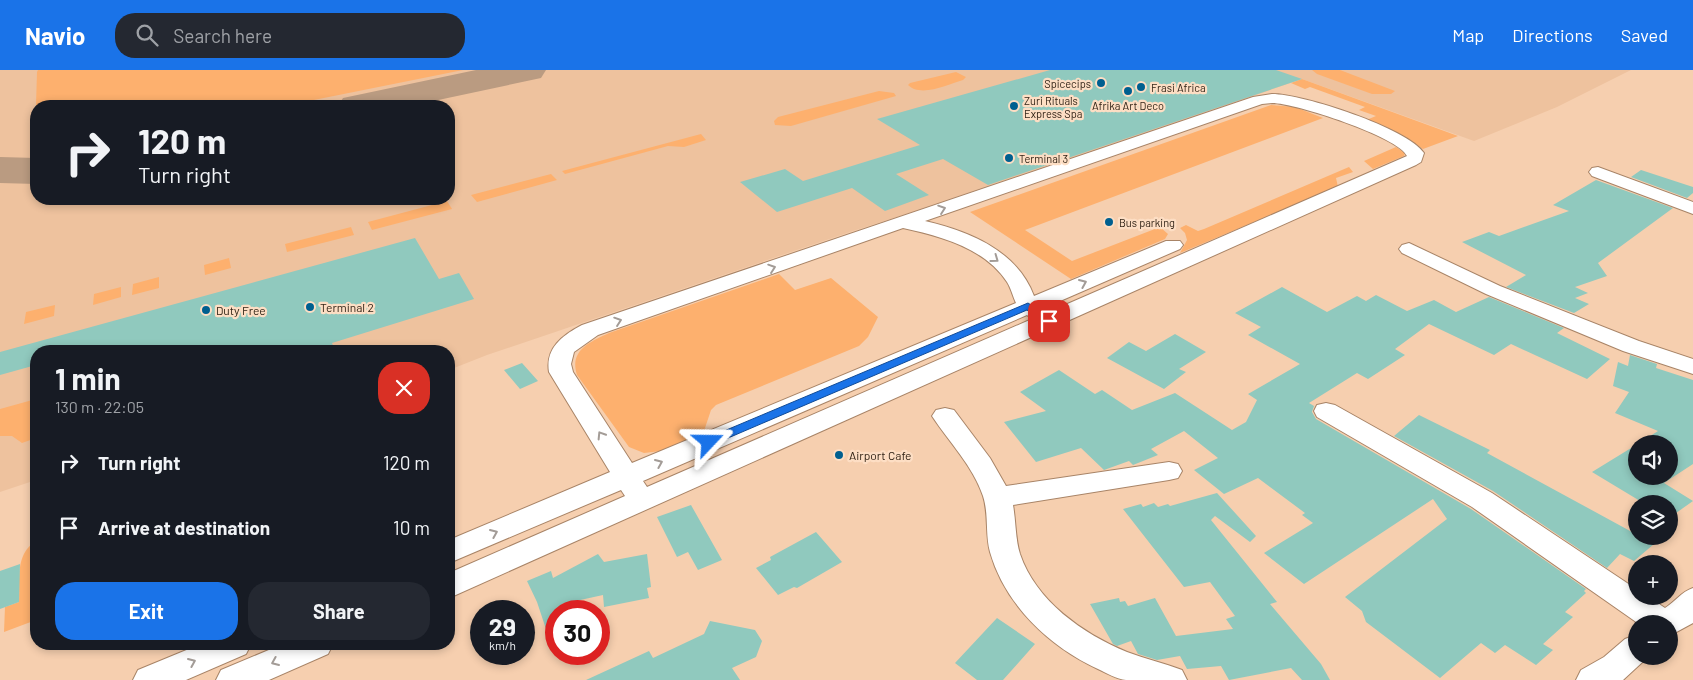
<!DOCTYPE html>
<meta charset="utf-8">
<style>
:root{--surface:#171b24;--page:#242831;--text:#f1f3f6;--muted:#9ea1a6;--accent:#1a73e8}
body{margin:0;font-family:Barlow,sans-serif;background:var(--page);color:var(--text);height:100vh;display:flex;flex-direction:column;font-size:19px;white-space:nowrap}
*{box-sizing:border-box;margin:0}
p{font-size:16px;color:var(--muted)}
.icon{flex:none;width:28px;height:28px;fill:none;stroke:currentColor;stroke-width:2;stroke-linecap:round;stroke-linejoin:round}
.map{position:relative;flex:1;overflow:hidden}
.sheet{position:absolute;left:30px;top:275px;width:425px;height:305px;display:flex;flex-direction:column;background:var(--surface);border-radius:20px;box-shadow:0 2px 8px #0003}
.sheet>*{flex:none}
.banner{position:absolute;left:30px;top:30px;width:425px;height:105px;border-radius:20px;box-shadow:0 2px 8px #0003;background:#171b24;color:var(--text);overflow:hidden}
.controls{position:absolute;left:1628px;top:365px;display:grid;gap:10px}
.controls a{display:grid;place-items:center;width:50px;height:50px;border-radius:50%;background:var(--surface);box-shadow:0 2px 8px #0003;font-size:25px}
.speed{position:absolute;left:470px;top:530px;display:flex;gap:10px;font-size:25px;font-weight:700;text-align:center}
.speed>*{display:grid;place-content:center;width:65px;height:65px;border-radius:50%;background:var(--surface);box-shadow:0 2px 8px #0003;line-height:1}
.speed small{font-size:12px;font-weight:400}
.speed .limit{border:8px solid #d22;background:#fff;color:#111}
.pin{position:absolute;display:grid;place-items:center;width:42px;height:42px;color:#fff;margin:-21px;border-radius:10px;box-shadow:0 2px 8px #0006}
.me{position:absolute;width:55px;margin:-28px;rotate:67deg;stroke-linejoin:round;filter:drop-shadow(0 0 4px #0008)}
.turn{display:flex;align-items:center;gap:18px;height:105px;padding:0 25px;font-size:22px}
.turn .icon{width:65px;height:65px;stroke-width:2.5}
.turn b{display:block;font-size:35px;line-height:42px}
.round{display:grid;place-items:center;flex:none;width:52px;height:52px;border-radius:20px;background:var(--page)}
.headline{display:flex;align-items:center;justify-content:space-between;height:85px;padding:0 25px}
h1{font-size:30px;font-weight:700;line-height:38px}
.action{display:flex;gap:10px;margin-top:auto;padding:10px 25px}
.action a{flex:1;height:58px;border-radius:20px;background:var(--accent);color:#fff;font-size:20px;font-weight:700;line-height:58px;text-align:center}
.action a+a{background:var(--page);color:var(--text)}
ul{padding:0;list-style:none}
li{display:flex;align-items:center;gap:15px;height:65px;padding:0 25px}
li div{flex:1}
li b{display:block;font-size:19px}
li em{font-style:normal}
header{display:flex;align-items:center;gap:30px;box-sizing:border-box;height:70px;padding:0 25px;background:var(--accent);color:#fff}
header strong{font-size:24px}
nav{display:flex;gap:28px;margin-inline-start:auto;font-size:18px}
.search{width:350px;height:45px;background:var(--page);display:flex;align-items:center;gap:12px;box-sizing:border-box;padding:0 18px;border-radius:20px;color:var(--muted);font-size:19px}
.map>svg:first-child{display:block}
.built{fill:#eec29e;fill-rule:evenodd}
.green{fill:#fdb06e}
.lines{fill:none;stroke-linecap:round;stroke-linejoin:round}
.taxiway{fill:#ba9b81;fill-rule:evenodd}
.building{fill:#90c9be}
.minor-casing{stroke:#a88467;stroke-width:2}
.minor{fill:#fff;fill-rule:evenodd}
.oneway{stroke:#a39c97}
.route{fill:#1a73e8;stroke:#114b97}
.poi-dot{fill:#005f8f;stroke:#fddec4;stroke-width:2}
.labels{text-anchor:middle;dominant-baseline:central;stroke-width:4.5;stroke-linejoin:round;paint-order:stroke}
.far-poi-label{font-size:11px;fill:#322417;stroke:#fddec4;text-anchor:start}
.poi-label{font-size:12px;fill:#322417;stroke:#fddec4;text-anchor:start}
</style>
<header>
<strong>Navio</strong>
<div class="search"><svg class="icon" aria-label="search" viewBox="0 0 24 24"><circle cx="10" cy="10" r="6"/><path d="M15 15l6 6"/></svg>Search here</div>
<nav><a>Map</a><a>Directions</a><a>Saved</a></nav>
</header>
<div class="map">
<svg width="1693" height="610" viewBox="0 0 1693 610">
<rect width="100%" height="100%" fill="#f6cfaf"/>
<path class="built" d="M0 0H1631L1557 37 1474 71 1302 9 991 117 853 161 487 285 449 300V281H36V410L0 422ZM36 36H449V129H36Z"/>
<path class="green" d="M38 0H463L284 36H36V71L35 68 37 2Z
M1312 0H1340L1395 21 1391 24H1372L1317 4Z
M956 2 966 7 963 10C949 14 921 28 908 15L910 13Z
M1302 9 1458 66 1423 79 1408 69 1364 51 1376 46 1359 40 1365 37 1310 17 1305 19 1291 13Z
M879 21 894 23 896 26 791 56 775 55 774 51 778 47Z
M1271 35 1295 37 1323 48 1025 160 1072 191 1160 157 1168 164 1165 169 1071 209 970 142Z
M701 64 706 70 684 77 668 76 565 104 562 101Z
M1396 77 1405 83 1404 86 1373 99 1364 91Z
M1349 97 1353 102 1336 108 1338 117 1180 183 1187 170 1185 163 1180 158 1186 155 1198 161 1204 159Z
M551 104 557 110 477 132 471 125Z
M447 131 452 139 372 160 368 152Z
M351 157 354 165 287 182 285 174Z
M229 188 231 198 205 205 204 195Z
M779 204 795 220 831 208 878 247 868 267 859 276 716 335 711 340 704 361 693 368 661 381 644 383 629 377 577 305C569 280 590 272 609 263Z
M159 207V218L132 225 133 214Z
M121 217V227L93 235 94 224Z
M55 235 54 246 24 254 26 242Z
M36 329V368L22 373 12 366H0V339Z
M36 471V550L4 562 5 537 19 532C20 509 15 484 36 471Z"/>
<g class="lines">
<path class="taxiway" d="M476 0H546L541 8 410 36H338L343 28Z
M0 87 36 88V114L0 113Z"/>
</g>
<path class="building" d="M1050 0H1276L1302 9 988 115 943 89 896 104 929 125 885 141 852 118 777 142 740 112 785 99 803 111 920 75 877 49Z
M1641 100 1693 117V123L1687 128 1631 107Z
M1596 110 1673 138 1598 193 1607 206 1575 217 1588 223 1575 228 1589 234 1574 243 1506 217 1526 205 1462 172 1489 162 1499 166 1569 141 1553 135Z
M415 168 439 209 459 203 474 229 332 273 335 281H36V295L0 305V282Z
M1282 217 1327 242 1357 226 1366 231 1376 225 1407 241 1434 230 1456 242 1489 227 1564 258 1557 263 1610 289 1587 309 1511 274 1494 285 1429 254 1395 279 1405 285 1368 309 1357 303 1309 333 1314 336 1312 342 1316 349 1471 439 1586 519 1584 521 1586 523 1565 542 1573 547 1543 574 1553 580 1536 595 1505 575 1495 583 1481 573 1440 608 1366 552 1362 541 1345 527 1447 449 1433 429 1304 514 1264 483 1313 453 1302 445 1305 443 1258 408 1224 424 1194 400 1218 388 1184 361 1151 379 1158 385 1133 395 1129 391 1104 400 1081 378 1036 392 1004 352 1046 341 1020 322 1059 300 1095 324 1102 320 1132 340 1175 323 1232 360 1246 352 1257 330 1248 324 1300 294 1248 265 1261 257 1235 243Z
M1175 264 1206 282 1179 299 1186 302 1164 319 1107 288 1129 272 1146 281Z
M1630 285 1657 294 1656 298 1693 310V394L1664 413 1693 431 1669 448V434H1645L1592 402 1636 375V406H1669V374H1638L1658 361 1615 343 1629 322 1613 316 1618 292 1628 296Z
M522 293 538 311 520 319 504 300Z
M1419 345 1490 380 1487 383 1654 474 1634 491 1620 484 1607 498 1493 421 1394 366Z
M1217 423 1256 466 1250 472 1215 446 1211 450 1277 532 1270 534 1321 594 1330 610H1302L1291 598 1229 610 1221 596 1187 599 1180 586 1157 590 1138 584 1131 571 1117 576 1113 574 1090 534 1119 528 1120 532 1125 531 1128 536 1155 528 1176 566 1233 559 1226 549 1235 546 1210 512 1184 517 1123 439 1141 434 1143 437 1154 433 1158 437 1168 434 1170 436Z
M691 435 722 490 698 500 688 482 677 487 657 447Z
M816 462 842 492 797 518 794 517 778 525 756 498 771 490 770 487Z
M598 484 604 492 647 484 651 517 647 518 649 528 604 537 603 525 562 534 565 541H556V579L553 580 537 532 527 511 551 501 553 508Z
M20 494 19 532 0 539V501Z
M997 548 1035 574 1003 610H977L955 593Z
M710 551 755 560 762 571 756 587 732 598 740 610H586L649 581 653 588 704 564Z"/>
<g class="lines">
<g class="minor-casing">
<path id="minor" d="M1272 24C1303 24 1407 58 1424 83L1421 92 1416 95 449 528V503L625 426 621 420 449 493V470L610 402 549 302C545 278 563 265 582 255L1253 27ZM1272 33C1295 33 1399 67 1407 86L1049 242 1044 238 1180 179 1183 175 1180 171H1166L1034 226C1017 180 968 161 925 151L1262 34ZM903 158C940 166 985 178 1007 212 1011 218 1013 227 1016 233L632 393 573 302 571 294 574 282 598 265ZM1027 245 1032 249 647 417 643 411Z
M1598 97 1693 132V144L1592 106 1589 102 1592 98Z
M1409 173 1500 216 1639 271 1693 289V304L1623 281 1486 224 1402 183 1399 179 1402 175Z
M1326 333 1335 335 1492 423 1636 519V526H1647L1665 538C1676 531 1681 522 1693 518V553L1669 566V554H1639L1472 437 1317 347 1314 341 1317 335Z
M945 338 954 340 990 388 1006 416 1169 392 1178 394 1182 401 1178 408 1169 410 1013 435C1016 451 1015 468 1020 484 1036 531 1083 564 1127 582 1145 589 1164 593 1182 600L1187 610C1167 610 1145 610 1126 610 1117 609 1106 603 1098 599 1050 577 1005 535 990 482 985 464 989 444 983 426 973 396 949 372 932 346L936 340Z
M1636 565V586H1649L1623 610H1576L1581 600 1604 587 1625 569Z
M201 574H251L246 584 186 610H133L138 600Z
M283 574H333L328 584 269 610H216L221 600Z"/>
</g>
<use href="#minor" class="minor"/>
</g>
<defs><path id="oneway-chevron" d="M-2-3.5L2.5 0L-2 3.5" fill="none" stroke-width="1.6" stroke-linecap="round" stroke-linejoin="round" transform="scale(1.25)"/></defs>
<g class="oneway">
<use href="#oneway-chevron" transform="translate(942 139) rotate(-19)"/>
<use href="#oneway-chevron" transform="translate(995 189) rotate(36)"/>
<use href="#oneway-chevron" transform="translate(772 198) rotate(-19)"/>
<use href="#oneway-chevron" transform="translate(1083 213) rotate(-23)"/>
<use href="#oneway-chevron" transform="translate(618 251) rotate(-19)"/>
<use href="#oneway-chevron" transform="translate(601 365) rotate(-122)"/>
<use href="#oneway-chevron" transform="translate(659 393) rotate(-23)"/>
<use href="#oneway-chevron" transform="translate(494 463) rotate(-23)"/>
<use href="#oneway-chevron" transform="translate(192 592) rotate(-23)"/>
<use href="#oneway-chevron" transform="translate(275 592) rotate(157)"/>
</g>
<path class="route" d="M1028 233 1052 249V253H1045L1027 240 714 374H705L703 372 705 369Z"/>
<g class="poi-dot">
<circle cx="1101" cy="13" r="5"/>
<circle cx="1141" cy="17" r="5"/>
<circle cx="1128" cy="21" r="5"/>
<circle cx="1014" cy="36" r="5"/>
<circle cx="1009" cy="88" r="5"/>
<circle cx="1109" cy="152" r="5"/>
<circle cx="310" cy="237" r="5"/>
<circle cx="206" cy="240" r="5"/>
<circle cx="839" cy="385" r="5"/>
</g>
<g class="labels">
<g class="far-poi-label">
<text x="1091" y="13" text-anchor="end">Spicecips</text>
<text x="1151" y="17">Frasi Africa</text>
<text x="1024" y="30">Zuri Rituals<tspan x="1024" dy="13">Express Spa</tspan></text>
<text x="1128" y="35" text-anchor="middle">Afrika Art Deco</text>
<text x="1019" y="88">Terminal 3</text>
<text x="1119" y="152">Bus parking</text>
</g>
<g class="poi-label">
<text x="320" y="237">Terminal 2</text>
<text x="216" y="240">Duty Free</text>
<text x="849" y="385">Airport Cafe</text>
</g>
</g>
</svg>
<div class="controls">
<a><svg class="icon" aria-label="sound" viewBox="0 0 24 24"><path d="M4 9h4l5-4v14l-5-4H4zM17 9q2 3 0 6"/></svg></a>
<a><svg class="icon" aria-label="layers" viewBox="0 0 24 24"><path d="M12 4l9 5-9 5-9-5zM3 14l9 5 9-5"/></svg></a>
<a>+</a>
<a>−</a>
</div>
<div class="speed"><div>29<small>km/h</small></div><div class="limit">30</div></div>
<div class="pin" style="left:1049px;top:251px;background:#d93025"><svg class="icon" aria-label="arrive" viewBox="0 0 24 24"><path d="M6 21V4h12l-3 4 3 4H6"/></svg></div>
<svg class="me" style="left:709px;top:372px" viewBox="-20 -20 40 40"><path d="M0-17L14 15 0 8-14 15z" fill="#1a73e8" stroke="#fff" stroke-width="4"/></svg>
<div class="banner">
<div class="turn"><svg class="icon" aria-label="right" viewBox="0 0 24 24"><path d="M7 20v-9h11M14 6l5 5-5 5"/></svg><div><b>120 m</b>Turn right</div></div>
</div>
<section class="sheet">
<div class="headline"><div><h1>1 min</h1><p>130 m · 22:05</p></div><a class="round" style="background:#d93025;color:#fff"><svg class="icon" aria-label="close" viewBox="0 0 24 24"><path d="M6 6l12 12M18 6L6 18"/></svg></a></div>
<ul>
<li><svg class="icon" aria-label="right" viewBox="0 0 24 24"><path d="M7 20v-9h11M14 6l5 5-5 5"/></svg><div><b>Turn right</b></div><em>120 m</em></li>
<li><svg class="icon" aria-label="arrive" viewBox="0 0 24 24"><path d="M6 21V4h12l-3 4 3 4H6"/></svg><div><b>Arrive at destination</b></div><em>10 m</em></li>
</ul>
<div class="action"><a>Exit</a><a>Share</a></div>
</section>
</div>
